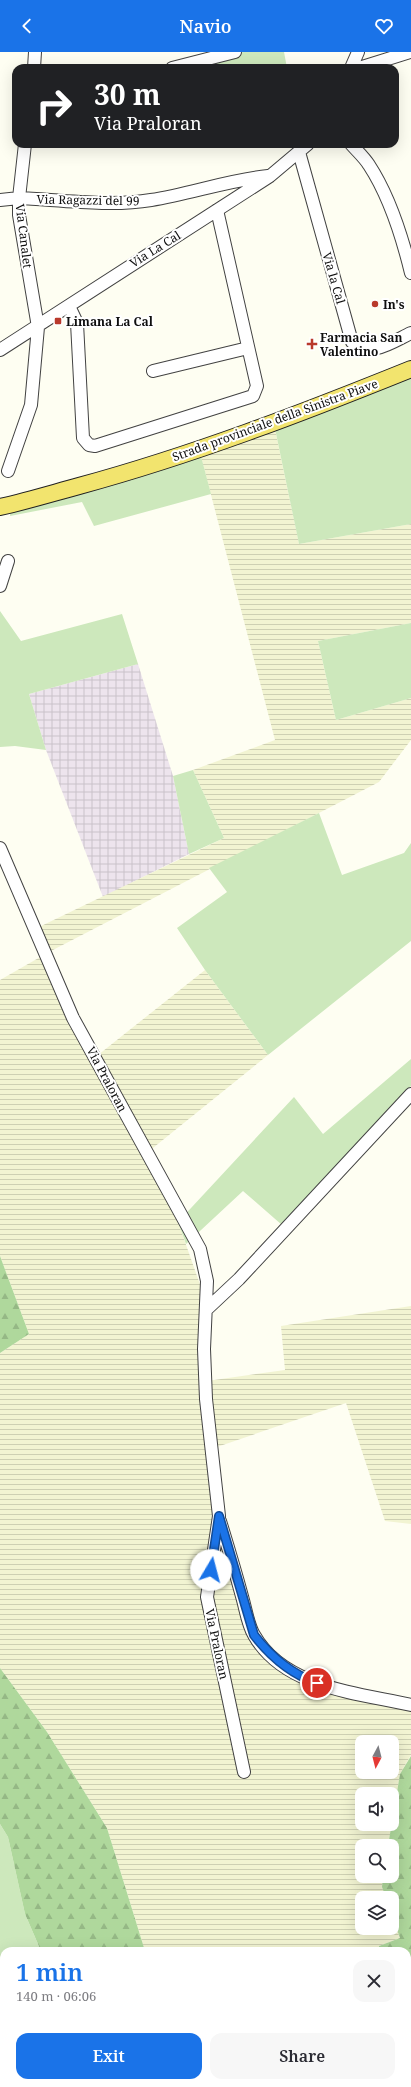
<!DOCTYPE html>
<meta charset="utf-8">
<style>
:root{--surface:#fff;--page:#f7f7f7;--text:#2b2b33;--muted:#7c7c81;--accent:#1a73e8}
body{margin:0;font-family:"Noto Serif",serif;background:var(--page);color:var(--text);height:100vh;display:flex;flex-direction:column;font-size:15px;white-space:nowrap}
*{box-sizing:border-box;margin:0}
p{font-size:13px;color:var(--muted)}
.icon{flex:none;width:22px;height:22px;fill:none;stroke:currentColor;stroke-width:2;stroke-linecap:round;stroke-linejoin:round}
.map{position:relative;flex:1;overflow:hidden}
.drawer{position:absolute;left:0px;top:1895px;width:411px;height:140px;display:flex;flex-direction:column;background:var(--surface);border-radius:12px 12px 0 0;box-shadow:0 4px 16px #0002}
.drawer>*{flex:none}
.guide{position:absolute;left:12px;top:12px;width:387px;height:84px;border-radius:12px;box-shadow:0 4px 16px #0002;background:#202124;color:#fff;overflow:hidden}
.needle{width:26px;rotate:187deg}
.controls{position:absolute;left:355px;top:1683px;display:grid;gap:8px}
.controls a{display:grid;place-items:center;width:44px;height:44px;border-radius:8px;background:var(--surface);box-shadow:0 4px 16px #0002;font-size:20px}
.pin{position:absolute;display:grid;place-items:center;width:34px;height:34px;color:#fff;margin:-17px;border:2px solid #fff;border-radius:50%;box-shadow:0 1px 4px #0007}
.me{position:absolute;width:44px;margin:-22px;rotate:8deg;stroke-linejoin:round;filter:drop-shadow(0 0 3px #0008)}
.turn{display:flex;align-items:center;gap:14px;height:84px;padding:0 16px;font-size:18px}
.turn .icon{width:52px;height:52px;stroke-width:2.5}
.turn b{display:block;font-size:28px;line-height:34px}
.round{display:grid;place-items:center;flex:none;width:42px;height:42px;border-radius:12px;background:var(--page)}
.head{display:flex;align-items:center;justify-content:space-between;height:68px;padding:0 16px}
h1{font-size:24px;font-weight:600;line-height:30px;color:var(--accent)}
.action{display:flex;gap:8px;margin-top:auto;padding:8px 16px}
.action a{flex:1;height:46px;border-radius:12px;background:var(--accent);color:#fff;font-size:16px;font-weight:600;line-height:46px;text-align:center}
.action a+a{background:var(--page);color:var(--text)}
header{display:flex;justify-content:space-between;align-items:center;height:52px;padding:0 16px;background:var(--accent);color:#fff;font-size:18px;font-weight:600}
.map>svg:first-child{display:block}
.industrial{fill:url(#industrial-grid)}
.farmland{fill:url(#farmland-rules);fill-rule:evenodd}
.grass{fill:#cde8bc}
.forest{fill:url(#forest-firs)}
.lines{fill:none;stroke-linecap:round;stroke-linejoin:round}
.minor-casing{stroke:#424242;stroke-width:14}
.major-casing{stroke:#202020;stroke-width:18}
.minor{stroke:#fff;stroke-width:12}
.major{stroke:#f2e46e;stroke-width:16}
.route-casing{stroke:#114b97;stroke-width:10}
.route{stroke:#1a73e8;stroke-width:7}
.poi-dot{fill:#b9392c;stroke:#fff;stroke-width:1.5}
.labels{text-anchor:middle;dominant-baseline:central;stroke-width:4;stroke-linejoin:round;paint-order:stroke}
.street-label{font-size:12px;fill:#0f0f0f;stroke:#fff}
.poi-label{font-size:12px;font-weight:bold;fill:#0f0f0f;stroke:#fff;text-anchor:start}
</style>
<header><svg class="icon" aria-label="back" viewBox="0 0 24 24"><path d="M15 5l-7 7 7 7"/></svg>Navio<svg class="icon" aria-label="heart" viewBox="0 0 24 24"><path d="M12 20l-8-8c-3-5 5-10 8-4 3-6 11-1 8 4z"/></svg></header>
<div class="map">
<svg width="411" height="2035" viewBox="0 0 411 2035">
<defs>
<pattern id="industrial-grid" width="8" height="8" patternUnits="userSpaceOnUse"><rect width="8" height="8" fill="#ede4ed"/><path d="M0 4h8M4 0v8" fill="none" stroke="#cac2ca"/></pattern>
<pattern id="farmland-rules" width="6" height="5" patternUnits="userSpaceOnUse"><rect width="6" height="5" fill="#f2f4d2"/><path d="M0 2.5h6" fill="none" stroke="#ced0b3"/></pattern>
<pattern id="forest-firs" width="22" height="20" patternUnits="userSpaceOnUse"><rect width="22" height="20" fill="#afd89c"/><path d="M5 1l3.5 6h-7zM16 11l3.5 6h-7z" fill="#95b885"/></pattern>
</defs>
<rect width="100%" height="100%" fill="#fefef2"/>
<path class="industrial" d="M138 612 173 724 189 802 103 845 46 698 29 642Z"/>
<path class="farmland" d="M273 367 299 492 411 472V571L318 589 336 668 411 646V688L379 730 49 900 75 963 98 1003 205 918 268 1003 143 1104 178 1170 203 1241 207 1329 285 1318 281 1274 411 1254V1472L385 1469 346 1351 211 1397 214 1461 257 1595 329 1642 411 1658V1703L400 1722 392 1772V1742H362V1772H392L388 1794H362V1824H383L382 1835 386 1846H362V1876H392V1863L400 1886 379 1894V1899H145L107 1776 47 1680 0 1616V1301L29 1282 0 1204V928L49 900 37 876 224 786 193 718 275 688 198 393ZM362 1690H392V1720H362Z
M170 2031H404V2035H169Z"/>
<path class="grass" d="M239 0H284L287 16H180Z
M411 312V472L299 492 273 367Z
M198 393 211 442 94 474 82 450 10 464 11 455Z
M0 559 21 589 122 562 138 612 29 642 46 698 15 694 0 695Z
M411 571V646L336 668 318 589Z
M193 718 224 786 189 802 173 724Z
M319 761 342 823 404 801 411 791V889L268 1003 205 918 177 876 227 840 209 816Z
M411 1007V1034L282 1173 243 1139 186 1192 178 1170 294 1045 323 1082Z
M0 1772 8 1785 25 1862 41 1899H4V2031H84V2035H0Z"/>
<path class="forest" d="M0 1204 29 1282 0 1301Z
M0 1616 47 1680 107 1776 145 1899H41L25 1862 8 1785 0 1772Z
M411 1704V2035H404V2031H407V1899H379V1894L400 1886 392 1863V1846H386L382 1835 383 1824H392V1794H388L400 1722Z
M84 2031H170L169 2035H84Z"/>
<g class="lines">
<g class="minor-casing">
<path id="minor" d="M34 16 35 0
M172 16 235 0
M351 16 358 0
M359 16 410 0
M351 92C357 99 364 105 369 113 390 145 402 184 411 221
M299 100 352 290C371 306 392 290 411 281
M0 148 19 146C60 148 111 155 151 148 190 142 228 128 268 124
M69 254 77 271 83 386 89 393 95 394 253 344 257 334 217 158
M0 298 270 124 308 92
M153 319 248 296
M8 419 31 353 38 275 19 163V146L25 92
M0 534 8 509
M0 796 73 966 200 1197 207 1229 204 1297 206 1347 219 1464 207 1545 244 1720
M207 1257 239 1227 411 1042
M220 1469C228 1495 236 1522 243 1548 246 1559 248 1573 254 1583 284 1636 358 1641 411 1653"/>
</g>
<g class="major-casing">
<path id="major" d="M0 455C27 449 53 441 79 434 193 403 302 361 411 317"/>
</g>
<use href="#minor" class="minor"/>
<use href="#major" class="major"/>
</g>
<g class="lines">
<g class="route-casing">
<path id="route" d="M211 1518 219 1464 254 1583C271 1605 291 1622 317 1631"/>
</g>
<use href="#route" class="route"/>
</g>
<g class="poi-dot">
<circle cx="375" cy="252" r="4"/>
<rect x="54" y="265" width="8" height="8" rx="2"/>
<path d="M310 286h4v4h4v4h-4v4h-4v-4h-4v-4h4z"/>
</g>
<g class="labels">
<g class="street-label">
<text transform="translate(88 148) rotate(1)">Via Ragazzi del 99</text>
<text transform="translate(24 184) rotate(83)">Via Canalet</text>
<text transform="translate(155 197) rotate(-32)">Via La Cal</text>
<text transform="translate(334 226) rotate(74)">Via la Cal</text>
<text transform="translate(275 368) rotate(-20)">Strada provinciale della Sinistra Piave</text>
<text transform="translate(107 1027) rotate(62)">Via Praloran</text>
<text transform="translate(217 1592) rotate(78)">Via Praloran</text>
</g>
<g class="poi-label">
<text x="383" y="252">In's</text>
<text x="66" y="269">Limana La Cal</text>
<text x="320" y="285">Farmacia San<tspan x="320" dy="14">Valentino</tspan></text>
</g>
</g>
</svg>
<div class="controls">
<a><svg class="needle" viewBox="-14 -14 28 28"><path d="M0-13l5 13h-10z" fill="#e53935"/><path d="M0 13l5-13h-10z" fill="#7c7c81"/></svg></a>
<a><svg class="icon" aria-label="sound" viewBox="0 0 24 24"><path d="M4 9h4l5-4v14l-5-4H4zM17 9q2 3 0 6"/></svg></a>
<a><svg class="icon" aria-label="search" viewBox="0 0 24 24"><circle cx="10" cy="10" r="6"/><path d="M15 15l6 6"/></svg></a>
<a><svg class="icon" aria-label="layers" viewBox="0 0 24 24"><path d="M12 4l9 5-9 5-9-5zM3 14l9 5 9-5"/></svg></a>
</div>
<div class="pin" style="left:317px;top:1631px;background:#d93025"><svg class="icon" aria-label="arrive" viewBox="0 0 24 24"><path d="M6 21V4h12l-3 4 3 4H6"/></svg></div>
<svg class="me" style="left:211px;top:1518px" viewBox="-20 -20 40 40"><circle r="19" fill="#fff"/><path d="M0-13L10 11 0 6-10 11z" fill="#1a73e8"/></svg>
<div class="guide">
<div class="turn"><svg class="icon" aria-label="right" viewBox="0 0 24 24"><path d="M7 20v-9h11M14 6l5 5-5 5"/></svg><div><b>30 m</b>Via Praloran</div></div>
</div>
<section class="drawer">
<div class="head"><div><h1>1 min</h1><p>140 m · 06:06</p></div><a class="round"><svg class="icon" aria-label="close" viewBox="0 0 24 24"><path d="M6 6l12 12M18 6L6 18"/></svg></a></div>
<div class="action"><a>Exit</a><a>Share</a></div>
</section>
</div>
